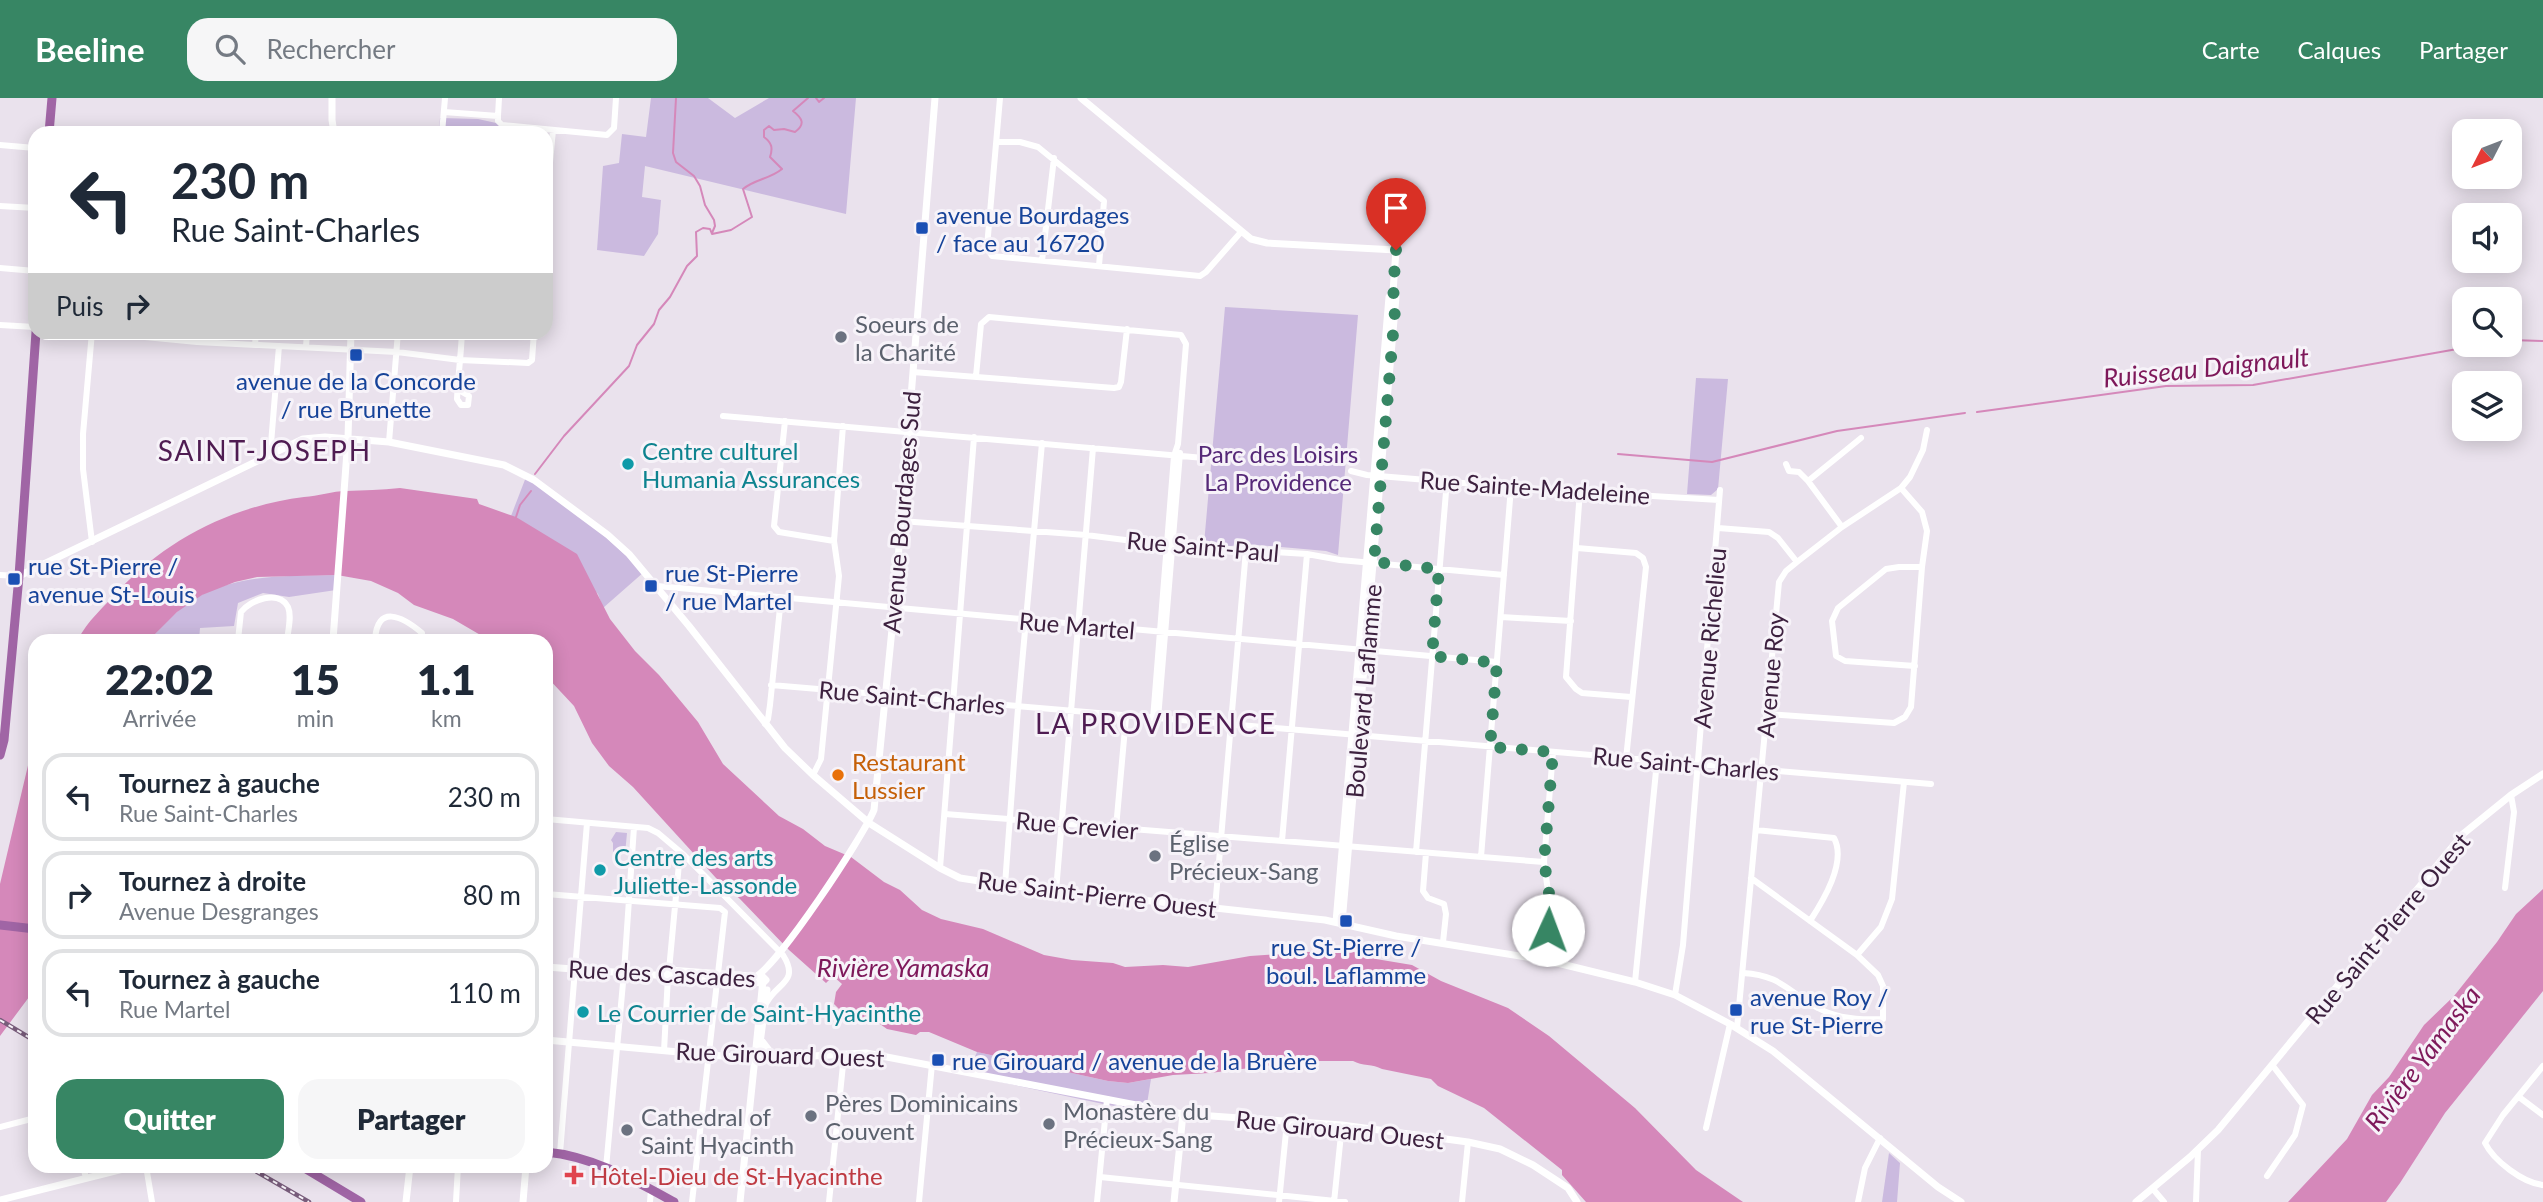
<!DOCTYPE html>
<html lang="fr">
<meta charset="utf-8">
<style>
:root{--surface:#fff;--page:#f6f6f7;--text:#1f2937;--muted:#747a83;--line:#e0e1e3;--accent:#378664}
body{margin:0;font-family:Lato,sans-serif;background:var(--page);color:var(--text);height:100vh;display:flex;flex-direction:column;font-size:26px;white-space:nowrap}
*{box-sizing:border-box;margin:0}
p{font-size:23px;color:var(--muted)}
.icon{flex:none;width:38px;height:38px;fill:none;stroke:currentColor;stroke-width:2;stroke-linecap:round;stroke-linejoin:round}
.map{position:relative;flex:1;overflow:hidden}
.sheet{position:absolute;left:28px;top:536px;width:525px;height:539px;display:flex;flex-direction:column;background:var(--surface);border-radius:21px;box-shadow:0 4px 18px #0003}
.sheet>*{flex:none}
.guide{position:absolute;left:28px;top:28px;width:525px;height:214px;border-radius:21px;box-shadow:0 4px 18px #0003;background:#fff;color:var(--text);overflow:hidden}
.needle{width:46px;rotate:228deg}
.controls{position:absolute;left:2452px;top:21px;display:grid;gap:14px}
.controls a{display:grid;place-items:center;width:70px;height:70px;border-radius:14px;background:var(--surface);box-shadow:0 4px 18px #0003;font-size:35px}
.pin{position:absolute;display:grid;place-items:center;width:60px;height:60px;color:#fff;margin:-72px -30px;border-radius:50% 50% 50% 0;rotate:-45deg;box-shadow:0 0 7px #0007}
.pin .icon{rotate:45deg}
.me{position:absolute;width:77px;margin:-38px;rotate:2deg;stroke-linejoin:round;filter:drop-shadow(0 0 5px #0008)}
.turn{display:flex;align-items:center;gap:24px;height:147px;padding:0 28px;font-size:32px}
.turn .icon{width:91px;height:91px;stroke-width:2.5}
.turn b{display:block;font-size:49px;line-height:60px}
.then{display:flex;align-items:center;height:66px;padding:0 28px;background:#0003;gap:14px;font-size:26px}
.eta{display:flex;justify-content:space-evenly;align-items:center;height:119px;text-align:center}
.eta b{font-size:42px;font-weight:800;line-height:49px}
.cta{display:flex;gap:14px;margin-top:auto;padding:14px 28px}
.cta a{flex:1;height:80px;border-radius:21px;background:var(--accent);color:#fff;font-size:28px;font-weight:800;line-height:80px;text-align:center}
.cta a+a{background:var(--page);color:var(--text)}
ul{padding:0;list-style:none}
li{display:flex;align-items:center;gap:21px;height:88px;margin:0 14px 10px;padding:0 14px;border:4px solid var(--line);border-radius:21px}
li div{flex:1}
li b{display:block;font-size:26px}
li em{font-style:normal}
header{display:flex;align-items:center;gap:42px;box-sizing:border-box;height:98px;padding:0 35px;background:var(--accent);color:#fff}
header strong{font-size:33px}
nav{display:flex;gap:38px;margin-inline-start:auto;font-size:24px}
.search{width:490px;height:63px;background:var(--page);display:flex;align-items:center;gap:18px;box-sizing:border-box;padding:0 24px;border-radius:21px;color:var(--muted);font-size:26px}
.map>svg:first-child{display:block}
.green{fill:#cbbadf}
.water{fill:#d588ba}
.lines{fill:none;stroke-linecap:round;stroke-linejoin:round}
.stream{stroke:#d588ba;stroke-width:2}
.minor{stroke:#fff;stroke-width:6}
.tertiary{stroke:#fff;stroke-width:7}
.primary{stroke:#a065a5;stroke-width:9}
.rail-casing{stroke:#785c7b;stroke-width:4.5}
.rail{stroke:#f7f3f9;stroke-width:2;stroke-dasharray:5;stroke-linecap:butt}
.route{stroke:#378664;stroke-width:12;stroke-dasharray:0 21.6}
.transit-dot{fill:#1a4fb4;stroke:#f7f3f9;stroke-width:2.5}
.worship-dot{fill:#6b7280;stroke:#f7f3f9;stroke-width:2.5}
.culture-dot{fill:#0f9aa8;stroke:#f7f3f9;stroke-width:2.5}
.food-dot{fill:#e8710a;stroke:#f7f3f9;stroke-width:2.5}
.health-dot{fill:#e0444e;stroke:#f7f3f9;stroke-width:2.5}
.labels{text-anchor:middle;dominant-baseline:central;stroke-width:6;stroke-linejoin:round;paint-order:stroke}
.transit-label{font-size:24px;fill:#164399;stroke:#f7f3f9;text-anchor:start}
.worship-label{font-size:24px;fill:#5b616d;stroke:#f7f3f9;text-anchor:start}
.culture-label{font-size:24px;fill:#0d838f;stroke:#f7f3f9;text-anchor:start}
.park-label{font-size:24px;fill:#562978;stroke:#f7f3f9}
.street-label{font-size:24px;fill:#3d213f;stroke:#f7f3f9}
.food-label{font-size:24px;fill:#c56008;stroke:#f7f3f9;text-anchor:start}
.health-label{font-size:24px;fill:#be3a42;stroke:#f7f3f9;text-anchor:start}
.water-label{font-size:26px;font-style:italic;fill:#7e185a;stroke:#f7f3f9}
.quarter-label{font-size:28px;letter-spacing:2px;fill:#4f1c52;stroke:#f7f3f9}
</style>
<header>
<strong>Beeline</strong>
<div class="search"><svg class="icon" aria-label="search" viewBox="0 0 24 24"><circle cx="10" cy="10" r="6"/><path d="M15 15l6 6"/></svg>Rechercher</div>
<nav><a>Carte</a><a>Calques</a><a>Partager</a></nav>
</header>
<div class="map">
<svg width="2543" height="1104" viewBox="0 0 2543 1104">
<rect width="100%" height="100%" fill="#eae2ed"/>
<path class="green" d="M651 0H708L735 20 769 0H856L846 116 645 68 642 99 661 102 658 136 644 158 597 152 603 68 619 65 622 36 646 39Z
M440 20 478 21 515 29V35H439Z
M1225 209 1358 217 1338 457 1326 453 1247 446 1231 448 1204 446Z
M1696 280 1728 281 1718 391 1711 397 1687 396Z
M526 379 586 421 644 474 603 510 598 496 511 418Z
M337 477 336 492 289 499 263 495 238 505 234 528 200 530 199 542H149C165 526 181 506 203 496 245 476 291 478 337 477Z
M616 734 627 735 625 756 613 754V745L611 742Z
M977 954 1108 983 1128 985 1151 981 1146 1012 1108 1007 967 977Z
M1889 1055 1900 1065 1897 1104H1882Z"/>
<path class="water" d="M400 390 477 401 479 406 516 419 577 456 610 521 635 553 659 577 698 624 723 666 779 718 803 731 825 748 851 759 884 784 900 792 922 812 941 821 983 831 1044 857 1072 862 1113 865 1125 869 1163 867 1188 869 1250 858 1323 853 1354 854 1370 860 1412 867 1441 883 1508 910 1549 938 1635 1010 1696 1072 1743 1104H1586L1562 1077V1072L1484 1010 1438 988 1431 981 1382 971C1373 966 1362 968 1353 963H1307L1292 969 1282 966 1210 975 1173 977 1128 985 1108 983 977 954 929 934H920L916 937 887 931 877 924 842 914 834 906 836 894 842 886 833 878 826 885 789 852 740 801 716 780 633 689 609 668 592 645 574 608 546 578V542H489L453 521 414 507 398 495 371 483 337 477 257 479 235 484 202 497 177 514 149 542H78C87 523 104 509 118 493 168 440 233 408 304 399 318 398 333 393 346 393 364 392 381 392 400 390Z
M35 649V891L0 938V786L30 659Z
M2543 791V893L2445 1015 2400 1085 2386 1104H2288L2347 1041 2372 997 2389 979 2424 927 2454 898 2497 844 2516 816Z"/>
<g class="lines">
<path class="stream" d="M676 0 673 55 676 64 694 78 700 88 705 107 714 122 715 128 712 135
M816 0 819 4 824 0
M2510 242 2543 243
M1977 314 2166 288 2253 287 2480 247
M1618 356 1712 364 1837 333 1965 315
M535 376 564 338 629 268 637 247 654 226 659 212 670 199 687 168 697 158 696 134 703 130 710 131 712 136 731 132 752 119 743 91C755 81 770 81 782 71L770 59C773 50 772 45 764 39V32L769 28 774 32 784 31 795 34C806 26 802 20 793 13L808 0
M516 419 520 407 531 393"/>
<path class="minor" d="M1000 0 987 149 992 158 1200 178 1206 174 1241 134
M444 14 498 18
M498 18V23L502 27 607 37 614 30 616 0
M498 18 499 0
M442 35 445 0
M997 44H1020L1038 49 1104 103 1099 168
M0 47 35 50
M0 108 35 110
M546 108 553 32
M1042 163 1054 60
M0 170 35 173
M0 227 35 229
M93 234 197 244 397 254 460 262 528 265 532 262 534 234
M255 247 256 234
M306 249 307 234
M913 274 1114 290 1119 289 1121 284 1127 231
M976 278 981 226 989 219 1181 237 1186 246 1178 346 1174 358 1153 621
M457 291 469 298 468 307H461L457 301C458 279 461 257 462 234
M723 318 1204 360
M785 323 774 428 779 434 834 443
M389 344 398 234
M270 358 279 248
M1786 366 1789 373 1799 374 1808 383
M1351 373 1367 377 1536 391 1719 402
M1580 393 1566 579 1576 591 1582 595 1631 599
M901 423 1086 437 1172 448 1307 456 1340 462 1504 477
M1842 429 1808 383 1861 340
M1718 430 1769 434 1778 440 1797 464
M92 444 83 371V336L92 234
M1577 450 1636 455 1643 460 1646 469 1626 661
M0 477 19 478
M657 488 1497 564
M1501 519 1571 523
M238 542 241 514C250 502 279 491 288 509 292 518 288 533 287 542
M375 542C377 506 402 518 422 535L421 542
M1915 568 1845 563 1836 558 1832 523 1838 510 1886 471 1899 469H1922
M771 587 1931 686
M1766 616 1894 625 1905 619 1911 609 1922 469 1927 433 1922 414 1901 390
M1158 621 1180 355
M765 626 768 621 770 607 781 500
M546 647 550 648 546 688
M813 677 821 661 839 478 834 443 843 328
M945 716 1544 764
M546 721 648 730 658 735 684 757 783 857C800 884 777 885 767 904
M1116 730 1126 619
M1756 732 1834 740C1847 764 1823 803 1810 823
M1282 743 1307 456
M1416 754 1447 382
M1426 755 1423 793 1428 800 1444 806 1446 816 1443 844
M1481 759 1511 389
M940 770 974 339
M1005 787 1018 610 1042 345
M2505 790 2514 714 2511 697
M1056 793 1093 350
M546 796 720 810 725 814 692 1104
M1215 810 1246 452
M1857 857 1881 829 1892 801 1904 684
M1545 862 1550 808 1544 764 1553 654
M669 872 680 755
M1743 875C1781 877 1788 894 1818 910 1837 921 1862 922 1883 921V888L1878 877 1857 857 1751 780
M1635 884 1657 663
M1675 897 1683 847 1720 392
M1737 930 1779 484 1786 473 1797 464 1842 429 1901 390 1910 379 1923 352 1927 332
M664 953 668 878
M2543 968 2503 1017 2485 1045C2494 1063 2523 1085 2543 1087
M2519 999 2543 1017
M701 1025 748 1029
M0 1029 35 1020
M1706 1030 1730 926
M560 1055 587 725
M83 1068 86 1080
M146 1068 152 1104
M606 1070 624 874 634 729
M2267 1078 2295 1037 2303 1007 2273 968
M1100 1079 1345 1104
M2153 1091 2164 1104
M456 1104 458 1068
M650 1104 651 1091
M829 1104 844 957
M919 1104 932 966
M1097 1104 1107 1001
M1279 1104 1287 1024
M1334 1104 1342 1027
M1462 1104 1468 1044
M1858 1104 1865 1070 1880 1040
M2196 1104 2198 1052"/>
<path class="tertiary" d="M332 0V22L334 35
M1081 0 1251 141 1267 145 1396 152 1393 194 1396 199 1342 825
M19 478 303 341 325 339 389 344 504 367 534 382 608 437 629 456 689 528 785 650 813 677 869 725 940 770 960 780 1005 787 1325 822 1396 838 1545 862 1635 884 1675 897 1730 926 1773 953 1938 1089 1961 1104
M333 542 348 340 351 234
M1336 824 1389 199 1393 194
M546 869 763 885 766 882 763 879 669 872 668 878
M755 879C777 869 863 739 874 712L894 511 935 0
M546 942 756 961 866 955 1183 1016 1342 1027 1468 1044 1500 1051 1533 1067 1568 1090 1577 1104
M761 942 771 955 778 959
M759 953 767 892
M0 1102 135 1068
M406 1104 410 1068
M523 1104 526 1068
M740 1104 763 882
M1174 1104 1183 1016
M2136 1104 2190 1059 2218 1032 2463 736 2511 697 2543 676"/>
<path class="primary" d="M49 35 52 0
M0 657 4 642 19 478 36 234
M0 827 35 831
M546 1054C592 1058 634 1082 674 1104
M301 1068 361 1104"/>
<g class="rail-casing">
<path id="rail" d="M0 922 35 943
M247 1068 309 1104"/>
</g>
<use href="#rail" class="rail"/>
</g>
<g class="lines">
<path class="route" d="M1396 152 1393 194 1396 200 1374 464 1439 471 1432 558 1497 565 1490 649 1553 654 1544 764 1549 792 1548 832"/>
</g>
<g class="transit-dot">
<rect x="915" y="123" width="14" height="14" rx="3.5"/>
<rect x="349" y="250" width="14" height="14" rx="3.5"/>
<rect x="7" y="474" width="14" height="14" rx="3.5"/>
<rect x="644" y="481" width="14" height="14" rx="3.5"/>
<rect x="1339" y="816" width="14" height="14" rx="3.5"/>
<rect x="1729" y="905" width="14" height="14" rx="3.5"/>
<rect x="931" y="955" width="14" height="14" rx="3.5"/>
</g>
<g class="worship-dot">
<circle cx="841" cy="239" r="7"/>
<circle cx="1155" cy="758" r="7"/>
<circle cx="811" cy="1018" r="7"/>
<circle cx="1049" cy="1026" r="7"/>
<circle cx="627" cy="1032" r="7"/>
</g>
<g class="culture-dot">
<circle cx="628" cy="366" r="7"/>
<circle cx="600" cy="772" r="7"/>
<circle cx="583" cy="914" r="7"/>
</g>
<circle class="food-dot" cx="838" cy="677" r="7"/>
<path class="health-dot" d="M570.5 1066.5h7v7h7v7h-7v7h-7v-7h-7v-7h7z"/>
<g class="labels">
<g class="transit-label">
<text x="936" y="116">avenue Bourdages<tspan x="936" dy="28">/ face au 16720</tspan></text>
<text x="356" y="282" text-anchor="middle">avenue de la Concorde<tspan x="356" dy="28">/ rue Brunette</tspan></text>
<text x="28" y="467">rue St-Pierre /<tspan x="28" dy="28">avenue St-Louis</tspan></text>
<text x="665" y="474">rue St-Pierre<tspan x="665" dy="28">/ rue Martel</tspan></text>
<text x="1346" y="848" text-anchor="middle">rue St-Pierre /<tspan x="1346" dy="28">boul. Laflamme</tspan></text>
<text x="1750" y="898">avenue Roy /<tspan x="1750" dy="28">rue St-Pierre</tspan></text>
<text x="952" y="962">rue Girouard / avenue de la Bruère</text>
</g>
<g class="worship-label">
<text x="855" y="225">Soeurs de<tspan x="855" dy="28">la Charité</tspan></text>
<text x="1169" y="744">Église<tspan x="1169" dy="28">Précieux-Sang</tspan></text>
<text x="825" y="1004">Pères Dominicains<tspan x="825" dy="28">Couvent</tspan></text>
<text x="1063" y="1012">Monastère du<tspan x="1063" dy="28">Précieux-Sang</tspan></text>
<text x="641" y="1018">Cathedral of<tspan x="641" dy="28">Saint Hyacinth</tspan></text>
</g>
<g class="culture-label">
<text x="642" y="352">Centre culturel<tspan x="642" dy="28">Humania Assurances</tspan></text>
<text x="614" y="758">Centre des arts<tspan x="614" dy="28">Juliette-Lassonde</tspan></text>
<text x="597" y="914">Le Courrier de Saint-Hyacinthe</text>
</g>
<g class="park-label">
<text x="1278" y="355">Parc des Loisirs<tspan x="1278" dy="28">La Providence</tspan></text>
</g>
<g class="street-label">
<text transform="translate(1535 389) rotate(4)">Rue Sainte-Madeleine</text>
<text transform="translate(901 414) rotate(-85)">Avenue Bourdages Sud</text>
<text transform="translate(1203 448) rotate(5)">Rue Saint-Paul</text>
<text transform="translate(1077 527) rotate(5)">Rue Martel</text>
<text transform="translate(1709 540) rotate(-85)">Avenue Richelieu</text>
<text transform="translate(1770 577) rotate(-85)">Avenue Roy</text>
<text transform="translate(1363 593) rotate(-85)">Boulevard Laflamme</text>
<text transform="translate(912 599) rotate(5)">Rue Saint-Charles</text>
<text transform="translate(1686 665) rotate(5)">Rue Saint-Charles</text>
<text transform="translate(1077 727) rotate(5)">Rue Crevier</text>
<text transform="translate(1097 796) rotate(7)">Rue Saint-Pierre Ouest</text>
<text transform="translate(2387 830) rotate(-50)">Rue Saint-Pierre Ouest</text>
<text transform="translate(662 875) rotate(3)">Rue des Cascades</text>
<text transform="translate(780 956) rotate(2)">Rue Girouard Ouest</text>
<text transform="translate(1340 1031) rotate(6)">Rue Girouard Ouest</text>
</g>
<g class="food-label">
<text x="852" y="663">Restaurant<tspan x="852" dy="28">Lussier</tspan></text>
</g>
<g class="health-label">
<text x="590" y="1077">Hôtel-Dieu de St-Hyacinthe</text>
</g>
<g class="water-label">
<text transform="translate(2206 269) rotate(-6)">Ruisseau Daignault</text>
<text x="903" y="869">Rivière Yamaska</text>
<text transform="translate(2422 960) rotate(-53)">Rivière Yamaska</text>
</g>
<g class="quarter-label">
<text x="265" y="352">SAINT-JOSEPH</text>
<text x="1156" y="625">LA PROVIDENCE</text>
</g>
</g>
</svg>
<div class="controls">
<a><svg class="needle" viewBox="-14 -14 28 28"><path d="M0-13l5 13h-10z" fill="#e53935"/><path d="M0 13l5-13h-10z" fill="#747a83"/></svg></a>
<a><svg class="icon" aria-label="sound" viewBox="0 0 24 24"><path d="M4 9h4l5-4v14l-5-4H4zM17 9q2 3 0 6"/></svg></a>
<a><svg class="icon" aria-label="search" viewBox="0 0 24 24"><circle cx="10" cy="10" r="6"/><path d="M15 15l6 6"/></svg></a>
<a><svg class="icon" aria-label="layers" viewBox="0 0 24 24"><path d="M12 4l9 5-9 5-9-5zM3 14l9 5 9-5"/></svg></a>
</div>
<div class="pin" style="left:1396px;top:152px;background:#d93025"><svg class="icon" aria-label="arrive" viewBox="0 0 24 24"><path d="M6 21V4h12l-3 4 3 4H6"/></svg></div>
<svg class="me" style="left:1548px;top:832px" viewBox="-20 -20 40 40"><circle r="19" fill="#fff"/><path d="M0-13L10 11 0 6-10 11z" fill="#378664"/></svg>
<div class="guide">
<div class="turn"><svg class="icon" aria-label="left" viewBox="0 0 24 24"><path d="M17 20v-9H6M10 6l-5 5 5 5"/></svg><div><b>230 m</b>Rue Saint-Charles</div></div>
<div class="then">Puis<svg class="icon" aria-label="right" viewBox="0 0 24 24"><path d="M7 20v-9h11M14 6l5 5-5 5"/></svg></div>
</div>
<section class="sheet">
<div class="eta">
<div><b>22:02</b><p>Arrivée</p></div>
<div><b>15</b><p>min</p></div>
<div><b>1.1</b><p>km</p></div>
</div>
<ul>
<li><svg class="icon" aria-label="left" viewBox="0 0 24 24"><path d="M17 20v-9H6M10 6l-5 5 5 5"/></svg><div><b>Tournez à gauche</b><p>Rue Saint-Charles</p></div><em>230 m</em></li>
<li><svg class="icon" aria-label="right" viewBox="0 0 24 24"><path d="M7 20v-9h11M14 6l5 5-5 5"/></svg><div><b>Tournez à droite</b><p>Avenue Desgranges</p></div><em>80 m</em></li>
<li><svg class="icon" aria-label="left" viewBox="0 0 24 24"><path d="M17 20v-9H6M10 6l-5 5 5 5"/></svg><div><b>Tournez à gauche</b><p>Rue Martel</p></div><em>110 m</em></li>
</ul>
<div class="cta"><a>Quitter</a><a>Partager</a></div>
</section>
</div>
